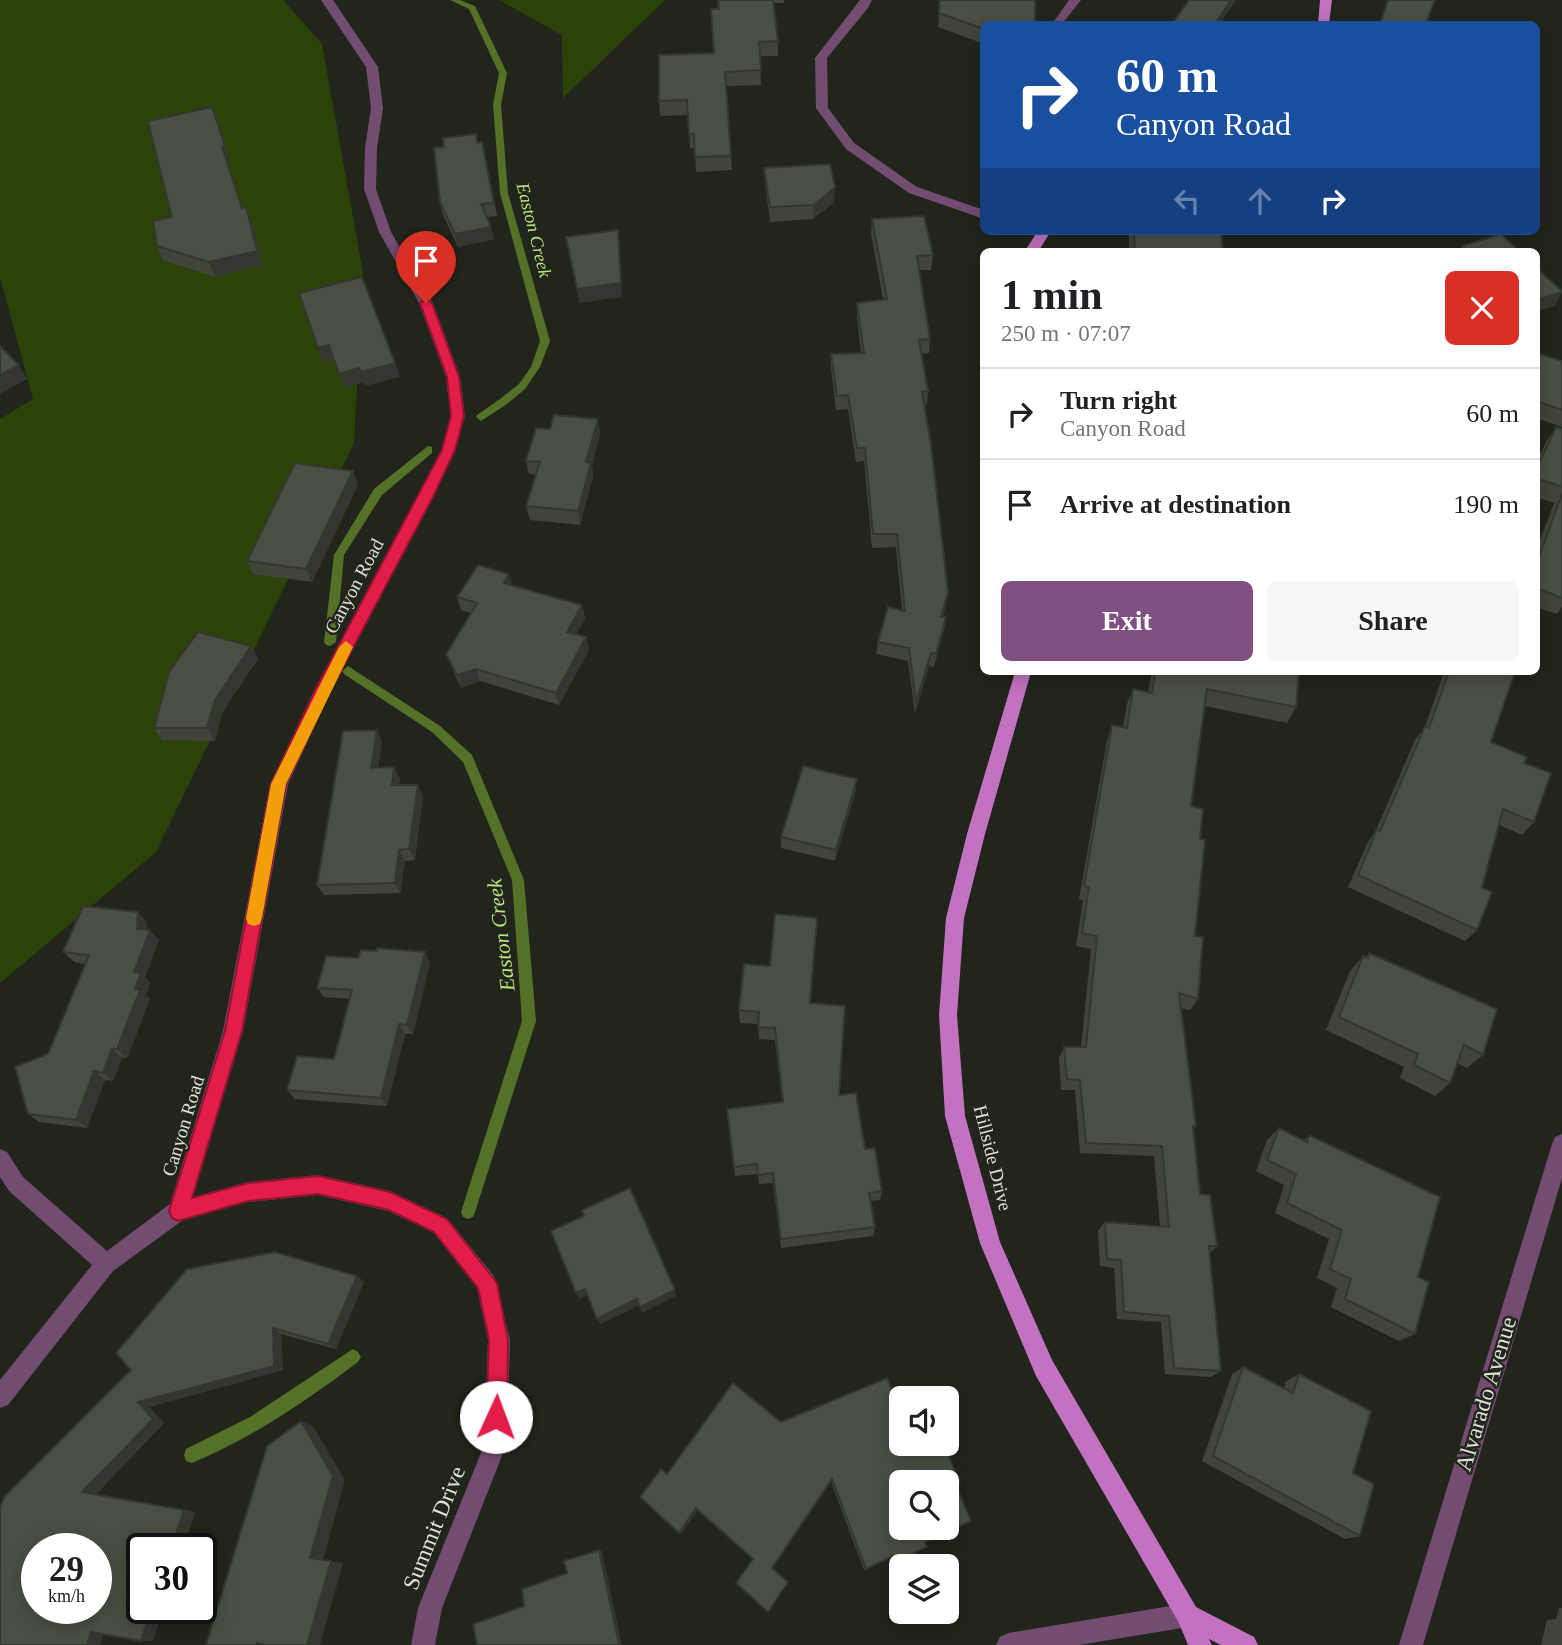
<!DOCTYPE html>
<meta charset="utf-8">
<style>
:root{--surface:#fff;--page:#f6f6f6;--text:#202124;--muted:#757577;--line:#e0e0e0;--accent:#7f5080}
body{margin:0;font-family:Georgia,serif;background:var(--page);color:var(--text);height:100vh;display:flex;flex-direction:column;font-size:26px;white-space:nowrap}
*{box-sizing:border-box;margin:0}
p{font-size:23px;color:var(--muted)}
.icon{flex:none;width:38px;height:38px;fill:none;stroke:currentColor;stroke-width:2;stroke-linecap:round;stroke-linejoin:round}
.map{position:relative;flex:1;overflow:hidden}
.side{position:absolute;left:980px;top:248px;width:560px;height:427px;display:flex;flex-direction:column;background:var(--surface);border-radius:10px;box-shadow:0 4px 18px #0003}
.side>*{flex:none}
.hud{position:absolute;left:980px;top:21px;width:560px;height:214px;border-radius:10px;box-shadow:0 4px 18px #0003;background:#1a4fa0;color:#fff;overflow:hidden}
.controls{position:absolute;left:889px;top:1386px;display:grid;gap:14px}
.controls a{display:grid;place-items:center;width:70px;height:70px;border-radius:10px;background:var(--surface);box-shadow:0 4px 18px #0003;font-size:35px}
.speed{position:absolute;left:21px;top:1533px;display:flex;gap:14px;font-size:35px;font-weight:700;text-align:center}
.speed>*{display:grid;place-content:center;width:91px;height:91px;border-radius:50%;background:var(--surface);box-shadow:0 4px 18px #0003;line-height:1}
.speed small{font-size:18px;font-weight:400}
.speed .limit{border:4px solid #111;border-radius:10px;background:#fff;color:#111}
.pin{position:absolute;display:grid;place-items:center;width:60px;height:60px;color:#fff;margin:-72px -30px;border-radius:50% 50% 50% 0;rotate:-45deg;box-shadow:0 0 7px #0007}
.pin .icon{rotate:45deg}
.me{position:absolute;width:77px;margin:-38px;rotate:2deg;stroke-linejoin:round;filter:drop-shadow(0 0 5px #0008)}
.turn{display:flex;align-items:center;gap:24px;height:147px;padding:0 21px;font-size:32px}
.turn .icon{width:91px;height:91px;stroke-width:2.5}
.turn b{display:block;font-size:49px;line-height:60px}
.lanes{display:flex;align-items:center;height:66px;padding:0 21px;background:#0003;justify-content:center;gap:35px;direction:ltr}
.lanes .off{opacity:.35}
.round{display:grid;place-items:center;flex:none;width:74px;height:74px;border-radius:10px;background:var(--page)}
.headline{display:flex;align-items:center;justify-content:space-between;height:119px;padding:0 21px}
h1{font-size:42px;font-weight:700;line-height:52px}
.button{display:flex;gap:14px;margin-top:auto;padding:14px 21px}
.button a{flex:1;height:80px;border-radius:10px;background:var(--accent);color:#fff;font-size:28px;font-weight:700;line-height:80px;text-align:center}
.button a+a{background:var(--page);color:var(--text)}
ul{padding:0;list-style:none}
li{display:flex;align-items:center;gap:21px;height:91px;padding:0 21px;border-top:2px solid var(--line)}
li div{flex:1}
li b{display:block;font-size:26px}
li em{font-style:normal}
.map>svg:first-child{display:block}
.green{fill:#2d4209}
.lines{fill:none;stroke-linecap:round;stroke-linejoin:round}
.stream{fill:#547127;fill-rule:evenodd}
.minor{fill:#734c71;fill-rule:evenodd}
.major{fill:#c272c0;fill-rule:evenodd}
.wall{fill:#40443a}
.shaded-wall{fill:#34372f}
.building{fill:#4a4f43;stroke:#34372f;stroke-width:2;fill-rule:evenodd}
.route{fill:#e11d48;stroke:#92132f;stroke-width:2}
.slow{fill:#f59e0b}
.labels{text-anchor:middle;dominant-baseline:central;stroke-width:5;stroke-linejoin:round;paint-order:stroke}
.far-water-label{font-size:18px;font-style:italic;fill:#bae580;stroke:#21251b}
.street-label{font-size:19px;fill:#dee2da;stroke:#21251b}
.water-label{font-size:21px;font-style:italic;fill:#bae580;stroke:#21251b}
.near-street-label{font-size:23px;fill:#dee2da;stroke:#21251b}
</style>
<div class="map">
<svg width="1562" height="1645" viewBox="0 0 1562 1645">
<rect width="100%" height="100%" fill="#21251b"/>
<path class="green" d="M0 0H283L322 44 363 273 354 443 156 852 0 983V419L33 399 0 277Z
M499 0H665L563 98 562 35Z"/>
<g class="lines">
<path class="stream" d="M450 0H460L475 6 507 73 501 105 508 193 550 341 540 367 525 389 507 404 481 421 476 417 477 415 500 399 519 384 531 367 540 341 500 193 493 105 499 73 469 9Z
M428 446 432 447V453L382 495 344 555 336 642 330 646 326 645 324 642 334 555 374 489Z
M348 666 440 726 472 755 524 880 536 1021 475 1212 473 1217 468 1219 463 1217 461 1212 522 1021 512 880 463 762 432 732 344 674 342 671Z
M353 1349 358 1352 361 1357 358 1362C306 1401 252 1438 192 1463L186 1461 184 1455 186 1449 250 1417Z"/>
<path class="minor" d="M321 0H333L378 67 383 108 377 148 376 189 391 232 433 303 460 377 465 416 456 449 433 497 331 691 288 784 243 1031 193 1197 248 1182 318 1175 390 1191 447 1218 494 1276 510 1340 507 1443 442 1608 435 1645H411L418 1608 485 1443 488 1340 477 1288 433 1232 388 1211 318 1195 248 1202 183 1220 113 1271 8 1405 0 1408V1380L92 1265 9 1191 0 1177V1149L7 1152 23 1177 107 1251 170 1204 223 1031 270 784 317 685 419 497 442 449 451 416 446 377 419 303 379 232 364 189 365 148 371 108 366 67Z
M860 0H872L868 8 827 58 828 108 854 143 917 187 984 210V219L909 193 846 149 816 108 815 58Z
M1069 0H1081L1062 24H1052Z
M1025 231H1044L1048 235 1042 239Z
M1562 1134V1178L1423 1645H1399L1552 1144 1555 1137Z
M1188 1603 1196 1607 1200 1615 1196 1623 1188 1627 1079 1645H996L1000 1637 1008 1633Z"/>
<path class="major" d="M1320 0H1332L1329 24H1318Z
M1038 231H1051L1038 252H1024Z
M1015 672H1031L985 834 964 918 957 1015 965 1116 1000 1242 1052 1360 1196 1607 1254 1637 1258 1645H1221L1209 1639 1212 1645H1188L1179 1623 1036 1376 980 1243 945 1116 939 1015 946 918 967 834Z"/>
</g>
<path class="wall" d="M717 0H784V3H774L778 41V56H760L761 85 726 86 732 170 696 172 695 148H690L688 115 660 116 659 101 713 53 718 9Z
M940 0 984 24V44L938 27Z
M212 107 230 161H228L242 207 252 221 262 265 215 277 163 260 157 246 172 217Z
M482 142 497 216 487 217 494 239 458 247 443 215 440 202 478 143Z
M764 168 834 202 813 219 770 222 765 182Z
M872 219 933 255 931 270H919L930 339 929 353 921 354 928 391 927 405H924L948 592 943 617H946L944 630 934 667 929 666 915 714 908 661 876 654 878 642 902 610 896 547 872 548 864 461 856 462 848 409 836 410 831 368V354L861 353 857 317V303L883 299 871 233Z
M1129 231H1221L1223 252H1129Z
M1462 246 1520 252H1459Z
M1536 353 1562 361V427L1536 418Z
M1556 427 1562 429V607L1557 614 1536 607V551L1554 503 1536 497V463L1546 442Z
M600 433 592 465 593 476 580 525 530 520 526 506 536 475 529 474 526 461Z
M353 471 358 485 312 582 253 574 247 561Z
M512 585 582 605 585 618 576 634 586 637 589 650 559 705 480 681 461 688 451 666 446 654 471 613 461 610 457 597Z
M251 646 258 659 222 712 215 741 162 740 154 728Z
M1152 672H1299L1296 707 1287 723 1205 706 1191 806 1200 839 1195 936 1198 999 1190 1010 1180 1008 1196 1126 1194 1130 1200 1194 1217 1246 1210 1253 1221 1371 1211 1377 1165 1374 1161 1322 1117 1319 1114 1268 1100 1266 1098 1231 1105 1222 1160 1226 1154 1156 1080 1153 1075 1090H1061L1059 1058 1064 1047H1081L1091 949 1076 946 1083 900 1079 899 1107 740 1112 725 1123 727 1127 704 1133 689 1148 692Z
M1444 672H1515L1491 742 1524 763 1534 822 1522 835 1499 825 1482 888 1477 930 1465 941 1348 887 1368 842 1376 830 1415 740 1425 727Z
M382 742 378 768 394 767 400 779 399 785 423 796 415 860 405 861 400 893 324 895 317 885Z
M856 790 835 861 781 848V837Z
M138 912 147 923V930L159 940 145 977 150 983 146 995 150 999 127 1058H122L113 1081 105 1080 87 1128 39 1122 28 1114 48 1054 85 964 74 962 63 952Z
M1369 953 1483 1055 1467 1068 1457 1063 1450 1083 1435 1096 1400 1078 1404 1067 1326 1030 1350 971 1363 956 1366 957Z
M430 962 413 1034H405L387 1106 295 1099 287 1090 334 1059 350 999 324 997 317 988Z
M810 1003 839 1095 865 1149 882 1191 880 1200 870 1201 875 1227 873 1236 781 1248 773 1183 759 1184 758 1174 735 1176 727 1109 782 1102 775 1040 759 1039 758 1024 740 1023 739 1010Z
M1279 1128 1304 1140 1309 1135 1418 1277 1415 1334 1399 1341 1331 1307 1337 1288 1317 1278 1329 1239 1275 1213 1284 1185 1256 1171 1267 1140Z
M357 1276 364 1282 336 1349 281 1334 283 1370 149 1407 164 1423 95 1495 195 1512 183 1549H142L153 1641 103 1635 100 1645H0L4 1497Z
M1243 1367 1284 1388 1286 1381 1299 1374 1353 1473 1360 1536 1345 1539 1202 1461 1232 1374Z
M897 1402 956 1486 925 1542 924 1549 893 1563 891 1557 864 1570 831 1482 772 1568 788 1583 768 1612 736 1583 753 1559 698 1510 681 1534 640 1497 667 1474 781 1422Z
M1559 1608H1562V1645H1541L1547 1620 1556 1619Z"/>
<path class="shaded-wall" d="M1231 0H1236L1220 24H1215Z
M212 107 230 161H228L247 222 222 147Z
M835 187 834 202 813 219 814 205Z
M246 207 252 221 262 265 215 277 209 262Z
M491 227 494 239 458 247 455 234Z
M618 230 622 297 579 303 577 289Z
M1562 292 1555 306 1536 312V300Z
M329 345 334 359 323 362 318 348Z
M395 363 400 377 365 386 361 372Z
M19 365 27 379 0 394V375Z
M359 368 364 382 344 388 339 374Z
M598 419 600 433 592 465 593 476 580 525 578 511 586 462Z
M353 471 358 485 312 582 306 569Z
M509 574 513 587 504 583Z
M948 592 946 605 939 629 941 617Z
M582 605 585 618 570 645 567 632Z
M946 617 944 630 934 667 936 654Z
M586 637 589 650 559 705 556 693Z
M251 646 258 659 222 712 215 741 207 728 215 700Z
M931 653 929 666 915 714 916 702Z
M476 669 480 681 461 688 457 675Z
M377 730 382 742 376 780 371 768Z
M394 767 400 779 397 797 392 785Z
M857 779 856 790 835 861 836 850Z
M418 785 423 796 415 860 409 849Z
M399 850 405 861 400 893 395 883Z
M138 912 147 923V939L150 930 159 940 145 977 150 983 146 995 150 999 127 1058 117 1049 135 989 134 972Z
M425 952 430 962 413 1034 407 1025Z
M399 1024 405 1034 387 1106 381 1098Z
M112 1049 122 1058 113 1081 103 1073Z
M94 1071 105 1080 87 1128 76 1120Z
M357 1276 364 1282 336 1349 328 1344Z
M585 1289 588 1295 579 1299 576 1293Z
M675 1290 676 1296 642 1313 640 1307Z
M637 1299 640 1305 600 1324 597 1319Z
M273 1328 281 1334 283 1370 149 1407 164 1423 94 1495 82 1492 138 1402Z
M301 1421 313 1426 345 1480 323 1560 310 1558Z
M832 1479 831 1482 772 1569V1568Z
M696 1508 698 1510 681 1534 679 1533Z
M184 1510 195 1512 183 1549H171Z
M599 1550 602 1551 622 1645H619Z
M331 1561 343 1563 320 1645H307Z
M152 1608H164L153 1641H141Z
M91 1632 104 1633 100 1645H87Z"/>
<path class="building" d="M718 0H773L778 41 759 42 761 70 725 72 731 156 695 157 694 134H689L687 100 659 101V55L714 53 711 9H719Z
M940 0H1035V24H984V29L939 13Z
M1189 0H1231L1215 24H1172Z
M1388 0H1435L1427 21 1445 24H1380Z
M212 107 225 146 222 147 242 208 246 207 257 251 209 262 157 246 153 221 172 217 148 121Z
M476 134 477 143 482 142 494 203 481 204 491 227 455 234 440 202 434 148 444 147 443 138Z
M830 164 835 187 814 205 770 207 764 168Z
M924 216 933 255 917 256 930 339 919 340 928 391 922 392 931 444 948 592 941 617H946L936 654 931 653 916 702 909 648 878 642 888 607 905 611 897 534H873L865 448H857L848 395 837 396 831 354 864 353 857 303 887 299 872 219Z
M618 230 621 283 577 289 566 237Z
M1134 231H1221L1223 252H1135Z
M1501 234 1520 252H1464L1467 251 1462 246Z
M1536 267 1562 291V292L1536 300Z
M362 277 395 363 361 372 359 368 339 374 329 345 318 348 299 293Z
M0 346 19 365 0 375Z
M1536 353 1562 361V410L1536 401Z
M554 415 598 419 586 462 591 463 578 511 526 506 540 462 526 461 536 428 550 429Z
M1556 427 1562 429V487L1536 478V470Z
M295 463 353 471 306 569 247 561Z
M1562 494V598L1537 588 1536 590V565Z
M478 565 509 574 504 583 582 605 567 632 586 637 556 693 476 669 457 675 446 654 477 603 457 597Z
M198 632 251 646 215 700 207 728H154L169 672Z
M1155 672H1299L1296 707 1207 689 1191 806 1203 809 1200 839 1205 840 1195 936 1203 937 1198 999 1179 993 1196 1126H1193L1200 1194 1210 1195 1217 1246H1209L1221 1371 1174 1368 1169 1316 1124 1312 1121 1260 1107 1259 1105 1222 1169 1227 1162 1146 1086 1143 1080 1080 1067 1079 1064 1047H1086L1097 936 1082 933 1089 887 1084 886 1112 725 1127 728 1133 689 1152 693Z
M1449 672H1515L1491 742 1527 757 1524 763 1551 773 1534 822 1503 809 1482 888 1492 892 1477 930 1358 875 1377 829 1380 831 1425 726 1429 728Z
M377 730 371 768 394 767 392 785H418L409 849 399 850 395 883 317 885 343 731Z
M803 766 857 779 836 850 781 837Z
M83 906 138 912 137 929 150 930 134 972 141 973 135 989 140 990 117 1049H112L103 1073 94 1071 76 1120 28 1114 15 1067 48 1054 89 955 63 952Z
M775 914 817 918 810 1003 845 1006 839 1095 856 1093 865 1149 875 1148 882 1191 869 1193 875 1227 781 1239 773 1173 758 1175 757 1164 734 1167 727 1109 783 1102 775 1028 758 1027 759 1012 739 1010 744 964 770 966Z
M377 948 425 952 407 1025 399 1024 381 1098 287 1090 297 1056 334 1059 352 990 317 988 326 956 358 958 361 950 376 951Z
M1369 953 1497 1009 1483 1055 1464 1045 1450 1083 1414 1065 1418 1054 1339 1017 1363 956 1368 958Z
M1279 1128 1307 1142 1309 1135 1440 1197 1418 1277 1429 1282 1415 1334 1345 1299 1351 1279 1330 1269 1342 1230 1287 1203 1296 1174 1267 1160Z
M630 1188 675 1290 640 1307 637 1299 597 1319 585 1289 576 1293 551 1231 584 1216 582 1210Z
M275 1252 357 1276 328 1344 273 1328 274 1366 138 1402 153 1419 82 1492 184 1510 171 1549H142V1608H152L141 1641 91 1632 87 1645H0V1508L4 1497 131 1370 116 1353 187 1269ZM37 1549H96V1608H37Z
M1243 1367 1293 1393 1299 1374 1371 1411 1353 1473 1374 1484 1360 1536 1213 1456Z
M887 1378 897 1402 901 1401V1444H944L960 1483 956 1485 971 1521 925 1542 927 1547 895 1562 893 1556 866 1569 832 1479 772 1568 788 1582 768 1612 736 1583 753 1559 696 1508 679 1533 640 1497 661 1469 667 1474 733 1383 781 1422ZM901 1482H947V1528H901Z
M918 1394 920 1398H907Z
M301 1421 333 1476 310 1558 331 1561 307 1645H267L257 1643V1645H206L267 1446Z
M599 1550 619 1645H477L473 1624 524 1606 522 1589 567 1573 564 1561Z"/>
<path class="route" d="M426 299 432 303 459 377 464 416 455 450 433 497 330 691 286 784 242 1031 192 1198 248 1183 318 1176 390 1192 447 1219 497 1283 508 1340 507 1417 504 1424 496 1427 489 1424 486 1417 489 1340 478 1288 434 1232 389 1210 318 1194 248 1201 178 1221 172 1218 169 1211 225 1031 271 784 315 690 442 450 451 416 447 377 420 303Z"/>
<path class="slow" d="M346 641 353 647 286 784 262 918 260 924 254 926 248 924 246 918 271 784 339 647Z"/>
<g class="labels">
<g class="far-water-label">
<text transform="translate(534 230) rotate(76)">Easton Creek</text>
</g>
<g class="street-label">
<text transform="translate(354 586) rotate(-62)">Canyon Road</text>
<text transform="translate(183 1126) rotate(-73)">Canyon Road</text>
<text transform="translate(993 1158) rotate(76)">Hillside Drive</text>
</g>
<g class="water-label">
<text transform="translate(501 935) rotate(-97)">Easton Creek</text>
</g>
<g class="near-street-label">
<text transform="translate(1486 1394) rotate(-73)">Alvarado Avenue</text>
<text transform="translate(434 1528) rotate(-68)">Summit Drive</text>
</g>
</g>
</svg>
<div class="controls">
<a><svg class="icon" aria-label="sound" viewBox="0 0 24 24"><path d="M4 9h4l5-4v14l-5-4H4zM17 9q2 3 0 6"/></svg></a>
<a><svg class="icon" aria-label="search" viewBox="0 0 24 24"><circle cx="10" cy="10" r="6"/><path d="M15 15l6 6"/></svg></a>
<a><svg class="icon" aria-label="layers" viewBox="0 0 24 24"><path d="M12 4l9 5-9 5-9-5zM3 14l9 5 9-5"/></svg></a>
</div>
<div class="speed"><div>29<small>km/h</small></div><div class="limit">30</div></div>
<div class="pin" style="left:426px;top:303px;background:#d93025"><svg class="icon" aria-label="arrive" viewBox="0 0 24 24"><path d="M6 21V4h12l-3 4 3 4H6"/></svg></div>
<svg class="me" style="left:496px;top:1417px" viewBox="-20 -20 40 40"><circle r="19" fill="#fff"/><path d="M0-13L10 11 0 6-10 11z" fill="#e11d48"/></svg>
<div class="hud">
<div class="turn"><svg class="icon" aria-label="right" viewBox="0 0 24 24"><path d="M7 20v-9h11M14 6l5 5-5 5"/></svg><div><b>60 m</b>Canyon Road</div></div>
<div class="lanes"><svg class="icon off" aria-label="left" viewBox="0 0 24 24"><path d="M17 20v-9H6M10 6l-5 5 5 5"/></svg><svg class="icon off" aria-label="ahead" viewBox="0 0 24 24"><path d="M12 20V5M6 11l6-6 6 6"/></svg><svg class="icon" aria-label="right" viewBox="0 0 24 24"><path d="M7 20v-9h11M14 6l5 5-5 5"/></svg></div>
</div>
<section class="side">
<div class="headline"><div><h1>1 min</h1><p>250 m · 07:07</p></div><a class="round" style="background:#d93025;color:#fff"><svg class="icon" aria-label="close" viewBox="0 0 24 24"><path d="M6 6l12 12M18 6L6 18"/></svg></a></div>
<ul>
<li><svg class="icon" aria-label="right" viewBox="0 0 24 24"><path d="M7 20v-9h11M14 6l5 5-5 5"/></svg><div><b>Turn right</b><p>Canyon Road</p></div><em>60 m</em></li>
<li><svg class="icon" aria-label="arrive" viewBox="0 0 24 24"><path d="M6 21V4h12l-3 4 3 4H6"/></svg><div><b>Arrive at destination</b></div><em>190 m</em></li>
</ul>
<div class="button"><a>Exit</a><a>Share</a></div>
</section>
</div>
